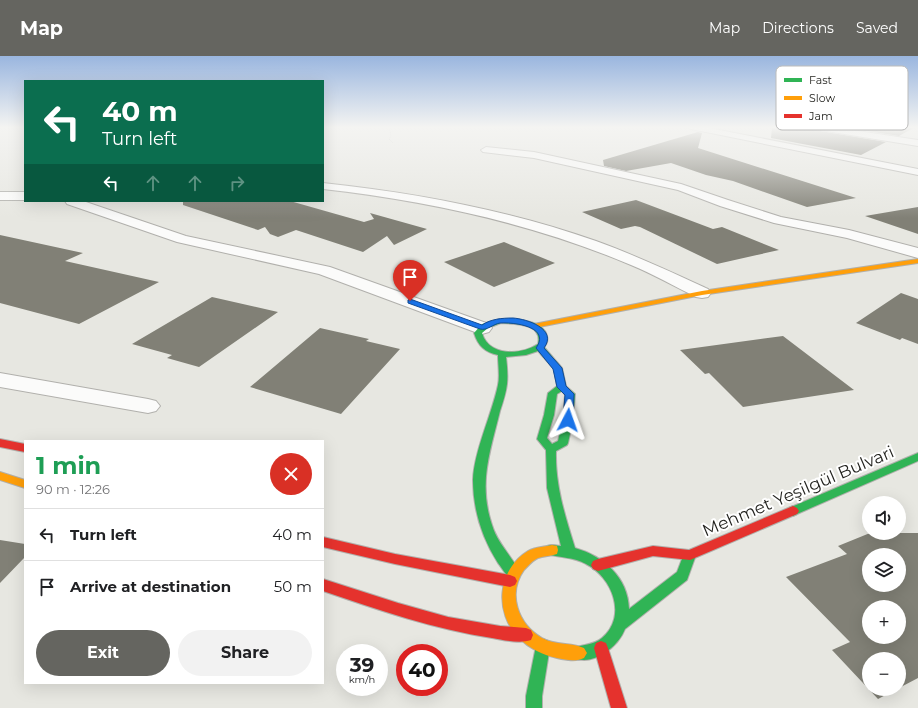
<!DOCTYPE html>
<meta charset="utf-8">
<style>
:root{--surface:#fff;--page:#f2f2f2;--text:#202124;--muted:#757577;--line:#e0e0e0;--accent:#656560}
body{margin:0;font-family:Montserrat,sans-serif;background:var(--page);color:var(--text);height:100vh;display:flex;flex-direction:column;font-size:15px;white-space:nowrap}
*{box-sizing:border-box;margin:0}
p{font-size:13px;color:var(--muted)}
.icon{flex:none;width:22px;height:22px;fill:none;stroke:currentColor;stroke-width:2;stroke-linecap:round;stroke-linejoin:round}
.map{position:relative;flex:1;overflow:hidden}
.sheet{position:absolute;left:24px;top:384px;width:300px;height:244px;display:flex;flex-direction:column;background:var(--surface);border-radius:0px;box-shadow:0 4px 16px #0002}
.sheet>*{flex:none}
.banner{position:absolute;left:24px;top:24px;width:300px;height:122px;border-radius:0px;box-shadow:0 4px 16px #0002;background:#0b6e4f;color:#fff;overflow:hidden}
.fabs{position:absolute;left:862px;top:440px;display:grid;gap:8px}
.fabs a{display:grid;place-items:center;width:44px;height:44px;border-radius:50%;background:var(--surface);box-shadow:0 4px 16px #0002;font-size:20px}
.speed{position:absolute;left:336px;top:588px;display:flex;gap:8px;font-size:20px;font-weight:700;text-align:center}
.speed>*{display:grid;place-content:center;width:52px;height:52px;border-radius:50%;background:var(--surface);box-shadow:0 4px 16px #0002;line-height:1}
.speed small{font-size:10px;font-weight:400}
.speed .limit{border:6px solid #d22;background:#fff;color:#111}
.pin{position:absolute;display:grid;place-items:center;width:34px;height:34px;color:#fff;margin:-41px -17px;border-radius:50% 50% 50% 0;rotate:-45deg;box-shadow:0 0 4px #0007}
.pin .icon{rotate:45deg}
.me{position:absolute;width:44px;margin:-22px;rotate:4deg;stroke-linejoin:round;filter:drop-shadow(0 0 3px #0008)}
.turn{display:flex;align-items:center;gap:14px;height:84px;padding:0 12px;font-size:18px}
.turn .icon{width:52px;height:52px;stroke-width:2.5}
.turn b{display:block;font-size:28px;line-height:34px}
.lanes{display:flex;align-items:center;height:38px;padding:0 12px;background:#0003;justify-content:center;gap:20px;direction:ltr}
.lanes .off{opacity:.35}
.round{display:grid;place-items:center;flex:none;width:42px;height:42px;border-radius:21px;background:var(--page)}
.headline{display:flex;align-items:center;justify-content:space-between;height:68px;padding:0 12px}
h1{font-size:24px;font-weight:700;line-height:30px;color:#1e9e55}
.cta{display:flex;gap:8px;margin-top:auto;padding:8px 12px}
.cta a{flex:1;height:46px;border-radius:24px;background:var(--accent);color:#fff;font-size:16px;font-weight:700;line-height:46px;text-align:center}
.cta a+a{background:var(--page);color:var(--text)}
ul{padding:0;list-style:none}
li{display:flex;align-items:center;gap:12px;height:52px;padding:0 12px;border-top:1px solid var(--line)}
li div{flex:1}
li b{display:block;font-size:15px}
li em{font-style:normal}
header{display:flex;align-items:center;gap:24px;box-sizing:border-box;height:56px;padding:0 20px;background:var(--accent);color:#fff}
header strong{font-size:19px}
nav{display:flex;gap:22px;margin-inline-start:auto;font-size:14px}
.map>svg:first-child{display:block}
.building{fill:#818076;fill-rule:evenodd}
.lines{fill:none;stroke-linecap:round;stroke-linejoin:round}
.street-casing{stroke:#b1b0ac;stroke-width:2}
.fast-casing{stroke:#b1b0ac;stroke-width:2}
.slow-casing{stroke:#b1b0ac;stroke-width:2}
.jam-casing{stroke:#b1b0ac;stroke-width:2}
.path{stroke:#c7c7c5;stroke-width:1;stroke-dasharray:1.5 1;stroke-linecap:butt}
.street{fill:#fbfbfa;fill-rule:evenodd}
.fast{fill:#30b455;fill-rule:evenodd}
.slow{fill:#ff9f0a;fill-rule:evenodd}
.jam{fill:#e5322d;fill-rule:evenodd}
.route{fill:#1a73e8;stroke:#114b97}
.labels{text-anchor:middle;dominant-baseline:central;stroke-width:4;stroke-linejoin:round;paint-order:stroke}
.near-street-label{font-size:17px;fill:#1f1f1b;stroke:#fff}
.key{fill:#fff;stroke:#bcbcbb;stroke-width:1}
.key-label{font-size:11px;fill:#1f1f1b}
</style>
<header>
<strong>Map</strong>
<nav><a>Map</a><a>Directions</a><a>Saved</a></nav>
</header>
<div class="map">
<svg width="918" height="652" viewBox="0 0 918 652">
<rect width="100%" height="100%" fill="#e7e7e1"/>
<path class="building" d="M772 71H809L814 74 886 86 861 99 771 82Z
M842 71H915L899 80Z
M698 76 702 77 698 92 856 142 807 151 733 125 706 119 671 107 626 115 604 110 603 104Z
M636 144 713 173 722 171 779 194 717 208 640 171 635 170 621 173 582 156Z
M183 145H290L364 166 374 163 370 157 427 173 394 189 387 180 363 196 296 174 278 181 270 178 265 171 258 174 183 149Z
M918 151V178L865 160Z
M0 179 83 197 65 205 159 226 79 268 0 247Z
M504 186 555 207 494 231 444 206Z
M901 237 918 243V288L902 282 900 284 856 267Z
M212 241 278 256 199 311 167 302 172 299 132 288Z
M320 272 369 283 366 285 400 293 341 358 250 331Z
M783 280 854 334 743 351 709 317 705 318 680 294Z
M870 477H918V622L899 632V603H869V633H897L878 643 832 594 850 586 786 521 847 498 838 490ZM869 499H899V529H869ZM869 551H899V581H869Z
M0 484 25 488V501L0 527Z"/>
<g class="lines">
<g class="street-casing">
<path id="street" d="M687 71H704L918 113V119L691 73Z
M810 71H831L918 84V90L814 73Z
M486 91 534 96 681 128 728 144 781 161 849 174 918 192V202L847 182 774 167 720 150 678 134 534 102 483 96 481 94Z
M323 127C416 137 508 154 596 185 635 199 671 216 708 233L711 237 708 241 702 242 696 241C674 230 653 218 631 209 532 167 429 145 323 133Z
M0 136H25V144H0Z
M65 145H83L186 180 330 211 489 268 492 272 489 276 482 278 475 276 319 218 177 186 67 148Z
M0 317 148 343 156 345 160 350 156 355 148 357 0 331Z"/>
</g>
<g class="fast-casing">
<path id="fast" d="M500 263C514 263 543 263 547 280 548 284 547 288 544 291L562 312 566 330 575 338 573 364 568 387 567 389 556 395C555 429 565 460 575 492 603 500 628 521 629 553L677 516 685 495 690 494 695 495 696 499 687 524 625 573C618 591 594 610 574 602L571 597 574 592C583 588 594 589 602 582 628 560 612 521 586 508 574 501 560 502 547 498L546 494 547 490 552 489 561 490 547 432 546 394 537 383 544 359 548 337 557 330 554 313 538 295 526 299 506 301C507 309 508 319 507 328 506 337 503 346 500 355 490 396 478 427 492 469 497 487 512 500 520 517L518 521C507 525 504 514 498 507 482 482 473 453 473 424 474 395 492 358 498 329 500 320 498 309 498 299 485 296 478 290 474 277L482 268ZM501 267C515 268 543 267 538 288 521 299 489 301 482 277L488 272ZM562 335 565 339 563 364 558 385 552 388 547 382 554 359 557 338Z
M918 397V405L797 458 793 460 789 458 787 455 789 452Z
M543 583 548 585 550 590 542 640V652H526V640L536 590 538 585Z"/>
</g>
<g class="slow-casing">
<path id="slow" d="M918 203V207L702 239 534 272 530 270 534 268 702 235Z
M0 416 25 424V432L0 424Z
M552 489 557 490 558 494 557 498C551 500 544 500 538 502 533 504 528 510 524 514 507 538 518 568 542 582 556 590 571 586 584 592L587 597 584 602C576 606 566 604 557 602 543 599 530 593 519 582 494 557 497 514 528 495 535 491 544 491 552 489Z"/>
</g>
<g class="jam-casing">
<path id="jam" d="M0 383 25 388V396L0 391Z
M793 450 797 452 799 455 797 458 690 504 653 500 598 515 593 513 591 509 593 505 598 503 653 490 689 494Z
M323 481 395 498 510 519 515 521 517 525 515 529 510 531 395 508 323 491Z
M323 523 398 547 448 561 500 570 526 572 531 574 533 579 531 584C520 588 503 584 492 582 434 573 378 554 323 535Z
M601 585 606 587 608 592 627 652H611L594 592 596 587Z"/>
</g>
<path class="path" d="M389 71 391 80 389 83 393 87"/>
<use href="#street" class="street"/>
<use href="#fast" class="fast"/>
<use href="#slow" class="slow"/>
<use href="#jam" class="jam"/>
</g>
<linearGradient id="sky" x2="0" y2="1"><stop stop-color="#9ab6df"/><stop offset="0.44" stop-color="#f4f4f2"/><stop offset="1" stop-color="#f4f4f2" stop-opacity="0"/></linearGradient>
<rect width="918" height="162" fill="url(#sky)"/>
<path class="route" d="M410 243 482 269C491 263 502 262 513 262 527 263 558 273 544 292L562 312 566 330 574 338 573 364 572 367H565L563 364 565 339 557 331 553 313 536 292C551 271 515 266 500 267 493 268 487 275 480 273L408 247V244Z"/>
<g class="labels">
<g class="near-street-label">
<text transform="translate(798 435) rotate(-23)">Mehmet Yeşilgül Bulvari</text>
</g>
</g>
<rect x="776" y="10" width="132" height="64" rx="6" class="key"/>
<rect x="784" y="22" width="18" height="4" fill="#30b455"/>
<rect x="784" y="40" width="18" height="4" fill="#ff9f0a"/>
<rect x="784" y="58" width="18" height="4" fill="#e5322d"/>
<g class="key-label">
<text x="809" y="28">Fast</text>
<text x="809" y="46">Slow</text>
<text x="809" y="64">Jam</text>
</g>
</svg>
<div class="fabs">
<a><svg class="icon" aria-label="sound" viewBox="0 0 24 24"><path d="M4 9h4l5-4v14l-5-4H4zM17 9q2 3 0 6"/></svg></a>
<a><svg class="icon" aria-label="layers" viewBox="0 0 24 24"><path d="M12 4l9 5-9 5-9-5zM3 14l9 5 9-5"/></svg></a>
<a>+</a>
<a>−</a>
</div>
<div class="speed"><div>39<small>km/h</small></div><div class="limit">40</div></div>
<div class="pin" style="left:410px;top:245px;background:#d93025"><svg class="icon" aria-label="arrive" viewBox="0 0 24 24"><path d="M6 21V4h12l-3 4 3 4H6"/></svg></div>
<svg class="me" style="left:568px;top:364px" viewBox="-20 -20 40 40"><path d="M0-17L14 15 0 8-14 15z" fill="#1a73e8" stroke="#fff" stroke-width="4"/></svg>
<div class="banner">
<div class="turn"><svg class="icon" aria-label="left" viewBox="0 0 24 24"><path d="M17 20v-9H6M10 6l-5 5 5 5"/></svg><div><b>40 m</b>Turn left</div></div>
<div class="lanes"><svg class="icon" aria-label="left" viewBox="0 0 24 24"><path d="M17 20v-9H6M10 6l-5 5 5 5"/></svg><svg class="icon off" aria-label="ahead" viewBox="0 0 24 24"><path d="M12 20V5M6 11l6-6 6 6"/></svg><svg class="icon off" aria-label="ahead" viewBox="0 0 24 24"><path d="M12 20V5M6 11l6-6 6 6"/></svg><svg class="icon off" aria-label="right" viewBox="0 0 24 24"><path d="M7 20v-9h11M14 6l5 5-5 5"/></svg></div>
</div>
<section class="sheet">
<div class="headline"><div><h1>1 min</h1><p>90 m · 12:26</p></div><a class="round" style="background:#d93025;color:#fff"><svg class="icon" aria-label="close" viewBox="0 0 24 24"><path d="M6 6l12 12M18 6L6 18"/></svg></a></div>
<ul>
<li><svg class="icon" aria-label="left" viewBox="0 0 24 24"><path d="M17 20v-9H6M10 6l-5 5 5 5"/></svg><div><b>Turn left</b></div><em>40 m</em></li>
<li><svg class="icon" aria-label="arrive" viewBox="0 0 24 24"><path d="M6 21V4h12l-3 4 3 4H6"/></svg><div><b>Arrive at destination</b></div><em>50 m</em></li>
</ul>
<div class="cta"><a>Exit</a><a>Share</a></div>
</section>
</div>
